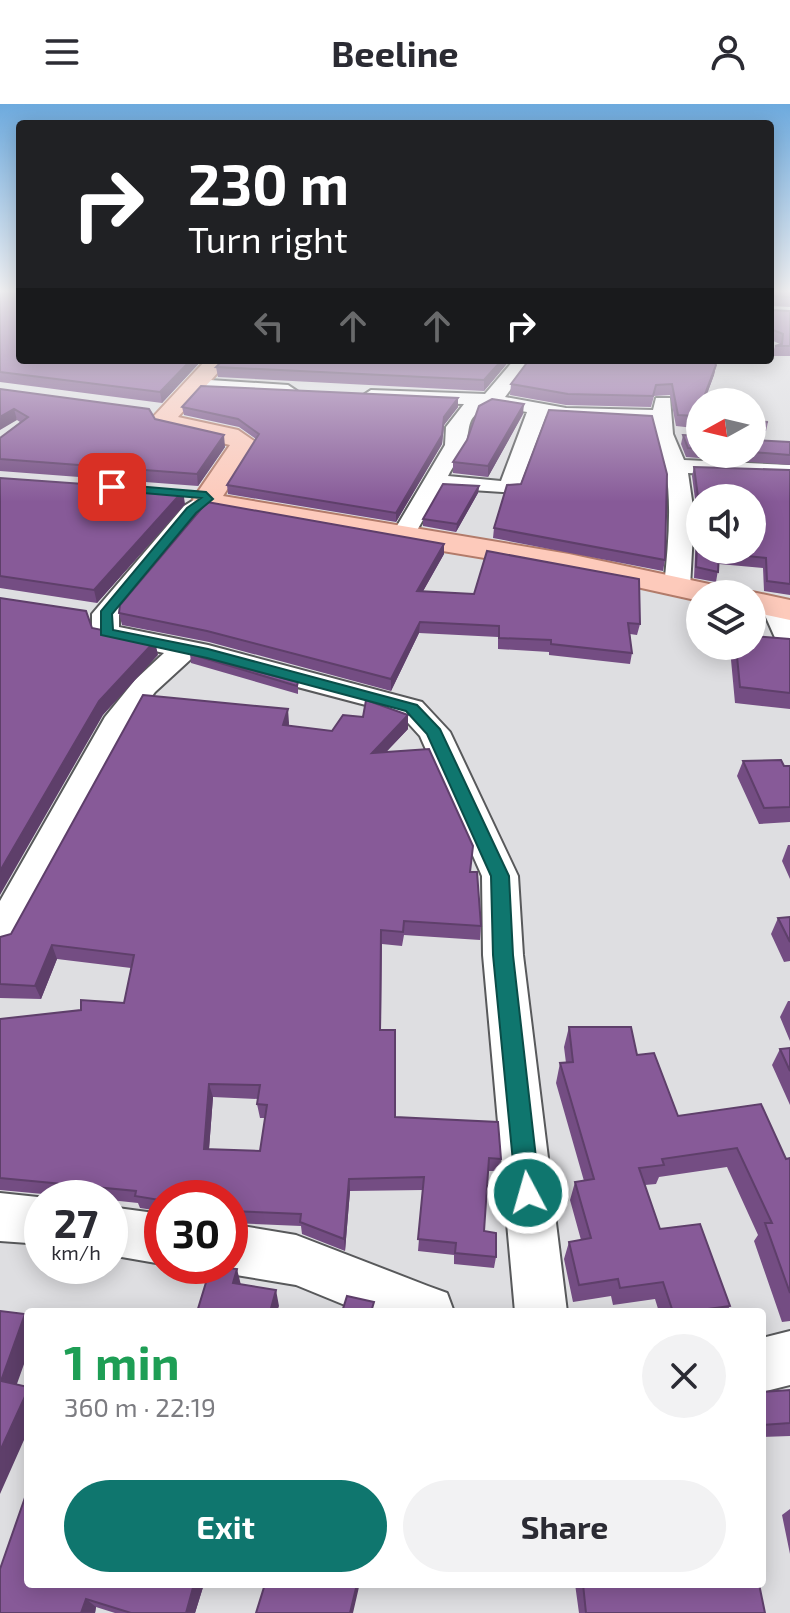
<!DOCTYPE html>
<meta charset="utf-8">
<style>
:root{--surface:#fff;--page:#f2f2f3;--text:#2b2b33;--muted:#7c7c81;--accent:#0f766e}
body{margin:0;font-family:"Exo 2",sans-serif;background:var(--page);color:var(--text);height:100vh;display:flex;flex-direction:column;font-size:30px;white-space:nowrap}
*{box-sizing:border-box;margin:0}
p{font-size:26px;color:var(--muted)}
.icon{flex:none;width:44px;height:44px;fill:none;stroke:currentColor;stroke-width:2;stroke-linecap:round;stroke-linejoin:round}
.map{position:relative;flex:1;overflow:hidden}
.drawer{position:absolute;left:24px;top:1204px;width:742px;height:280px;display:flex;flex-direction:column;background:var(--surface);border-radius:8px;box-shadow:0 4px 20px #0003}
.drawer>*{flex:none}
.top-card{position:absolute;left:16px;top:16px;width:758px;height:244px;border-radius:8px;box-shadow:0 4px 20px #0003;background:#202124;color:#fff;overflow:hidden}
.needle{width:52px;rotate:262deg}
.controls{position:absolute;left:686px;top:284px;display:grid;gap:16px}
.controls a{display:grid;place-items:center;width:80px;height:80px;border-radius:50%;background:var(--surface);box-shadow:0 4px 20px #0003;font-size:40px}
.speed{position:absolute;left:24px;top:1076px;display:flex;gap:16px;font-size:40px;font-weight:700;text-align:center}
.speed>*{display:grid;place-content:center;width:104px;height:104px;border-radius:50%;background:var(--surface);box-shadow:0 4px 20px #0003;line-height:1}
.speed small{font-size:20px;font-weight:400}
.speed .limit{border:12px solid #d22;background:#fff;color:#111}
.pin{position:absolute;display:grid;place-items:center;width:68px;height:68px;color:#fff;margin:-34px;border-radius:16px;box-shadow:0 4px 12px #0006}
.me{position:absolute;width:88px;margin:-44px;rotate:354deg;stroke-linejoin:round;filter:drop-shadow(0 0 6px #0008)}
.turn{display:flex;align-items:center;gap:28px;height:168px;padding:0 40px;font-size:36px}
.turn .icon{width:104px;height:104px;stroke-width:2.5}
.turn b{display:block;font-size:56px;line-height:68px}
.lanes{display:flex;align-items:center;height:76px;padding:0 40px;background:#0003;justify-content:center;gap:40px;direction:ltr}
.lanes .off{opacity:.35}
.round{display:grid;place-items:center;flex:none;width:84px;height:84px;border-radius:42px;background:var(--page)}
.head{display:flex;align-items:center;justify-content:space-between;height:136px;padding:0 40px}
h1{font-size:48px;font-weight:700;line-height:60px;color:#1e9e55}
.button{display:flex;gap:16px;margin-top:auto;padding:16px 40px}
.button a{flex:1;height:92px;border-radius:48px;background:var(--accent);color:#fff;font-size:32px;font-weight:700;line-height:92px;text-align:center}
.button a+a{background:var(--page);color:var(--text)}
header{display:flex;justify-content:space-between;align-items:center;height:104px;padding:0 40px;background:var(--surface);font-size:36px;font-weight:700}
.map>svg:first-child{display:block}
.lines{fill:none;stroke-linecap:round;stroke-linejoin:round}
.minor-casing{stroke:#58595b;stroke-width:4}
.major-casing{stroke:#b27b6a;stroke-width:4}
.minor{fill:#fff;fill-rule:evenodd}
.major{fill:#fdcabb;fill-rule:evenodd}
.wall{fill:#744d83;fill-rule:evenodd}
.shaded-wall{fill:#5e3f6a}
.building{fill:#875a98;stroke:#5e3f6a;stroke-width:2;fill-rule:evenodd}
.route{fill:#0f766e;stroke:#0a4d48;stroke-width:2}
</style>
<header><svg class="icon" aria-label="menu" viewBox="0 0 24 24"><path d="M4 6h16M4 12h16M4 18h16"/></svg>Beeline<svg class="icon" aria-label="person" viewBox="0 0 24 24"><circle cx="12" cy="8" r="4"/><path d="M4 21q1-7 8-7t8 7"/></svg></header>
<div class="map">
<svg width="790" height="1509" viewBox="0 0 790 1509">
<rect width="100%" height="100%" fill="#dedee1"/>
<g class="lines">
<g class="minor-casing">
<path id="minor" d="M514 256H532L505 293 566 304 653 306 656 294H670L673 330 684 356 790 361V373L688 369 694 410 690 483 686 488H668L664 483C668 443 672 405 666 365 663 348 653 335 653 318L566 316 546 312 517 389 441 384 411 437H395L391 432 445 341 446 323 464 300 371 298 362 292 371 286 485 290ZM491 302 527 308 501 377 448 372C453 362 461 352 465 342 472 320 464 313 491 302Z
M194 275 288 281 297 287 288 293 188 285V277Z
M207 388 218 395 119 511V523L208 541 422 598 450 628 518 772 523 851 567 1208H515L483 851 482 772 420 632 400 610 191 555 155 588 134 616 14 843 0 847V797L105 613 135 576 164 549 96 534 92 528V510L184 402Z
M774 494 783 496 790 508V547L780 545 761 502 765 496Z
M0 1089 47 1094H42V1140L0 1137Z
M110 1103 162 1110V1160L110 1151Z
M230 1120 296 1131 428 1182 447 1189 454 1208H362L296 1181 230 1170 212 1162H230Z
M790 1227V1281L762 1288V1234Z"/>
</g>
<g class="major-casing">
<path id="major" d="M206 256H229L178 313 238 326 257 339 223 392 569 450 723 483 728 490H700V497L569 468 227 411 197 401 193 395 230 341 158 323 153 313Z
M752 488 790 496V516L752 508V490H745Z"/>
</g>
<use href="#minor" class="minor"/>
<use href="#major" class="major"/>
</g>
<path class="wall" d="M0 187 202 256 162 299 0 278Z
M770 187H790V203L770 202V206L790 207V252H772L775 242 780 240 771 236 772 242 770 250Z
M510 256 484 287 218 273 216 263Z
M670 256H713L716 261 714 271 704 298H700L694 324 676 322 670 291 654 292 651 303 566 301 510 291 511 280 653 257H670Z
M0 285 155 315 225 343 198 382 0 367V334L20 318 17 316Z
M182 303H458L444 321 442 340 396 418 228 390 227 381 256 335 239 323 184 311Z
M523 310 488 373 453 369V358Z
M752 317 768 318 766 327 753 328 754 336 790 338V361L686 353 681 340 683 331 700 332V350H752Z
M694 363 790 366V491L764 487 763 464 719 460 716 478 694 474 697 410 692 372Z
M0 374 185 400 97 499 0 484Z
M479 382 478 389 456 428 423 422V415Z
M494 424 665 456 663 467 493 434Z
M444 450 423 487 640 520 637 531 630 530 632 549 630 560 549 551V548L498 545V533L419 529 391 587 209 538 122 521 119 509Z
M790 535V605L735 599 730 545 731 542H752Z
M190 550 298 578V590L191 559Z
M408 611V625L386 648 470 768 481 822 480 836 404 831 402 842 382 840 381 926 395 1013 501 1055 499 1067H488L484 1127 496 1153 494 1164 454 1160V1151L418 1147 423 1086 350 1087 345 1147 302 1130 301 1122 230 1119V1094H162V1115L160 1107 140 1104 138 1099 110 1096V1094H86L0 1086V915L81 906 124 899 131 864 57 855 41 895 0 894V833L11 830 289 619V622L332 627 363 613ZM213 993 258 995 257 1000 260 1014H265L260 1047 209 1045Z
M743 657 784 662H790V718L759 720 737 672Z
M788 741H790V775L782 757Z
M790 813V857L784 858 771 830 778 814Z
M788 897H790V937L780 913Z
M569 923 637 951 678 1012 786 1055 790 1054V1217L782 1218 754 1137 758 1131 727 1063 659 1073 656 1080 645 1081 660 1125 730 1202 726 1208H659L655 1195 613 1201 611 1192 573 1198 564 1155 569 1138 581 1136 570 1096 575 1078 584 1077 556 979 560 959H566L564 943Z
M790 944V1001L772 961 780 945Z
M790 1286V1332L762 1333V1288Z
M790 1405V1450L782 1411Z
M28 1480H204L195 1509H115L96 1503 95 1509H0Z
M575 1480H759L765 1509H579Z"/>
<path class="shaded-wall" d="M191 256H202L162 299 160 288Z
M502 256H510L484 287V276Z
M716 261 714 271 704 298H702Z
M458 294V303L444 321 442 340 396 418V409L444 313Z
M524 300 523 310 488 373V362Z
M14 305 17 316 0 326V313Z
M224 331 225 343 198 382 197 370Z
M479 382 478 389 456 428 457 420Z
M183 387 185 400 97 499 94 486Z
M444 440V450L417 498V487Z
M420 518 419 529 391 587V575Z
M155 537 158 551 103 611 0 791V767L99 597Z
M288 605 289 619 285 635 283 621Z
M408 611V625L372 663V649Z
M52 841 57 855 41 895 35 882Z
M209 980 213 993 208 1058 204 1045Z
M349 1075 350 1087 345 1147 344 1135Z
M237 1165 241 1181 233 1179Z
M276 1186 279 1202 277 1208H270Z
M25 1210 28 1215V1249L13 1291 1 1277Z
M28 1286V1327L0 1390V1347Z
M194 1480H204L195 1509H186Z
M357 1480H359V1483L353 1509H350Z
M86 1495 96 1503 95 1509H81Z"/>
<path class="building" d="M0 187H20V256H191L160 288 0 268Z
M770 187H790V193L770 192V206L790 207V242H775L782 240 783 230 773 226 770 229Z
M223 256H502L484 276 216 263Z
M529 256H653L670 257 671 256H713L716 261 702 298H700V304L697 312 678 311 672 280 656 281 653 292 568 290 511 280Z
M201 282 458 294 444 313 442 331 396 409 227 381 259 330 238 315 182 303Z
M0 285 149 305 155 315 224 331 197 370 0 355V334L28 313 14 305 0 313Z
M492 295 524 300 488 362 453 358 467 336 479 302Z
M549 306 652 312 667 370 665 456 494 424 507 381 521 380Z
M752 317 768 318 752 319 754 336 790 338V351L752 348Z
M683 331 700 332V345L688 344Z
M694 363 790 366V480L767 477 766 454 719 449 718 468 696 463 699 400ZM700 394H752V446H700Z
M0 374 183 387 94 486 0 472Z
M443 380 479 382 457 420 423 415Z
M207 398 444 440 417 487 474 490 487 447 639 475 640 520 628 519 632 549 551 540V536L499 534V522L420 518 391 575 207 527 119 509 120 501Z
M0 494 86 507 92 524 155 537 99 597 0 767Z
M752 532 790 535V589L740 583 736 542H752Z
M190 550 298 578 297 582Z
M143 591 288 605 283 621 332 627 343 611 363 613 366 596 408 611 372 649 429 645 473 742 470 768H477L481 822 404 817 403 828 381 826 380 926H395V1013L498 1018 501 1055 489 1054 484 1127 496 1129V1153L455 1149 456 1139 418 1135 424 1073 349 1075 344 1135 300 1118 301 1110 230 1107V1094H162V1110H160V1096L135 1092 136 1087 0 1074V915L81 906V896L124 899 134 851 52 841 35 882 0 880V833L11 830ZM209 980 260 981 257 1000 267 1001 260 1047 204 1045Z
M781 656 784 662H790V703L764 704 743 657Z
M790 813V838L778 814Z
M569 923H631L637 951 654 949 678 1012 761 1000 786 1055 790 1054V1189L765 1119H772L737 1044 662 1055 664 1061 639 1064 660 1125 700 1120 730 1202 686 1208H673L663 1178 620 1184 618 1175 579 1181 569 1138 591 1134 575 1078 594 1075 560 959 573 958Z
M790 944V967L780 945Z
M211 1162 237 1165 233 1179 276 1186 270 1208H197Z
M347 1192 374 1198 371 1208H342Z
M0 1207 25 1210 1 1277 28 1283V1286L0 1347Z
M790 1286V1319L762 1321V1288Z
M28 1385V1480H194L186 1509H131L86 1495 81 1509H0V1465Z
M265 1480H357L350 1509H256Z
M583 1480H759L765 1509H586Z"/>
<linearGradient id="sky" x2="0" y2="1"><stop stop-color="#6daade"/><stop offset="0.47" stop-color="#f0f0f2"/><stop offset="1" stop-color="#f0f0f2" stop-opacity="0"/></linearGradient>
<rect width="790" height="398" fill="url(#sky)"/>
<path class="route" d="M112 380 206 388 213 395 196 409 112 510 113 526 208 545 417 601 440 625 509 772 513 851 540 1089 537 1097 528 1101 519 1097 516 1089 493 851 491 772 427 630 406 607 207 554 101 531V507L187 404 201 394 108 386Z"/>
</svg>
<div class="controls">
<a><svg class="needle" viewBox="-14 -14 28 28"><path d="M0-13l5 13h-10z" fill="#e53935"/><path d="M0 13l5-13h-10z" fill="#7c7c81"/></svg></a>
<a><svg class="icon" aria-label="sound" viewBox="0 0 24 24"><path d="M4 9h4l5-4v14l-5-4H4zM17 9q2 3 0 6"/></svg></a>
<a><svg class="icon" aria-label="layers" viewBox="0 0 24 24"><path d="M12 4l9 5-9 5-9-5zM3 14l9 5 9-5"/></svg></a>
</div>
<div class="speed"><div>27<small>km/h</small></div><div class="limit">30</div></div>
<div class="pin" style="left:112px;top:383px;background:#d93025"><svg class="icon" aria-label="arrive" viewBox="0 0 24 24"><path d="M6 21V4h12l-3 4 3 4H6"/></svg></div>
<svg class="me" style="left:528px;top:1089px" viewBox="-20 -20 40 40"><circle r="17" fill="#0f766e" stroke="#fff" stroke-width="3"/><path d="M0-11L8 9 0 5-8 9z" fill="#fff"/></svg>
<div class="top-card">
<div class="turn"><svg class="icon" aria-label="right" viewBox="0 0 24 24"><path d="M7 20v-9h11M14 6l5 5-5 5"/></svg><div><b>230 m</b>Turn right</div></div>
<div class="lanes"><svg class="icon off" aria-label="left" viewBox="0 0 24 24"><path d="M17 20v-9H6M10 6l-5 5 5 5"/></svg><svg class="icon off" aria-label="ahead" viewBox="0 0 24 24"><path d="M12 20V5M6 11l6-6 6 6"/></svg><svg class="icon off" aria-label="ahead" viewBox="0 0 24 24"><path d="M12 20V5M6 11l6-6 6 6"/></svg><svg class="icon" aria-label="right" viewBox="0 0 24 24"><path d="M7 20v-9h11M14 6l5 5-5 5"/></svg></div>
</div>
<section class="drawer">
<div class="head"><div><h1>1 min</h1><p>360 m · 22:19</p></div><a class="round"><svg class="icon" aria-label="close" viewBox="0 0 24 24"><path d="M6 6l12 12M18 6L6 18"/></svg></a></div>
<div class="button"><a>Exit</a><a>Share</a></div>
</section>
</div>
